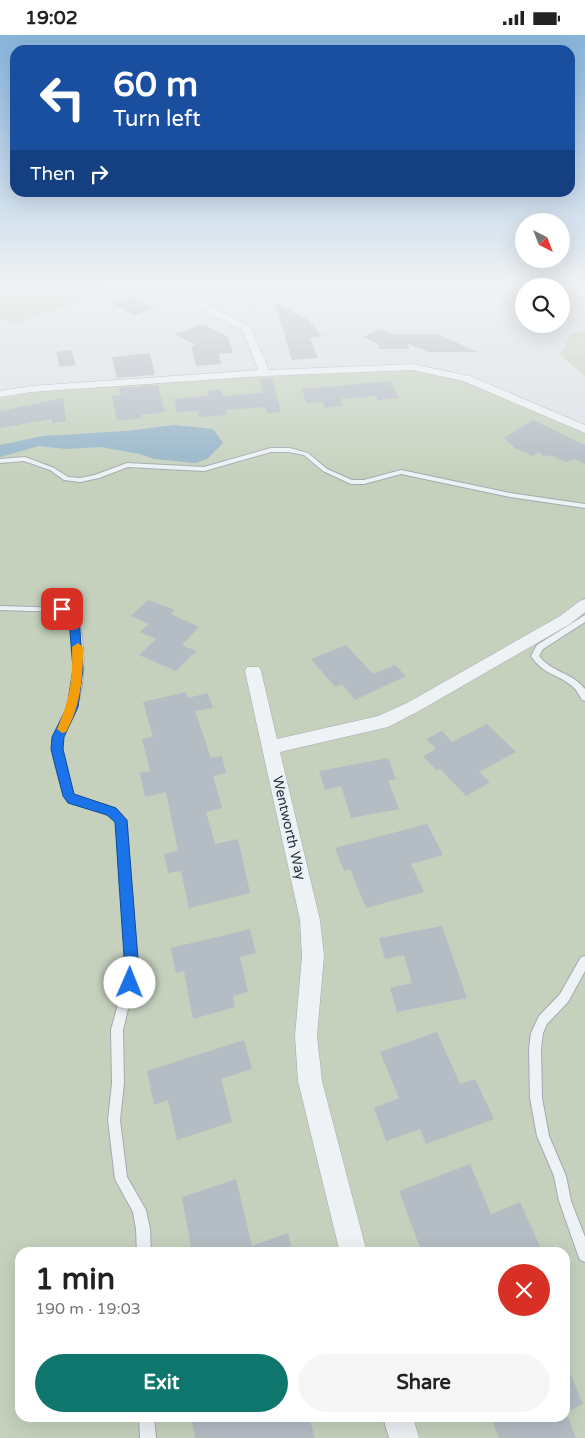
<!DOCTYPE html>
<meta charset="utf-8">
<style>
:root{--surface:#fff;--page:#f6f6f6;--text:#222;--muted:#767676;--accent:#0f766e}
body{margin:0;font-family:"Varela Round",sans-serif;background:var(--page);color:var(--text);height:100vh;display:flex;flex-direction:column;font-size:19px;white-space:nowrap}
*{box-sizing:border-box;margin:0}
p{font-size:16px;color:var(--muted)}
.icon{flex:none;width:28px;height:28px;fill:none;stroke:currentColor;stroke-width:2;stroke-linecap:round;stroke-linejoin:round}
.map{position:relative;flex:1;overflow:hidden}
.details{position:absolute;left:15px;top:1212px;width:555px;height:175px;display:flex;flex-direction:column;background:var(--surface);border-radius:15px;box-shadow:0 5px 20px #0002}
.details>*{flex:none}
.hud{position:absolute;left:10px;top:10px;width:565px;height:152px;border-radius:15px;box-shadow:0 5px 20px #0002;background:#1a4fa0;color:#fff;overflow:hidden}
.needle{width:32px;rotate:138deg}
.controls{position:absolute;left:515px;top:178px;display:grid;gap:10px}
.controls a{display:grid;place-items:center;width:55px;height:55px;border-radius:50%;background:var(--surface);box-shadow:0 5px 20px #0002;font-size:25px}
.pin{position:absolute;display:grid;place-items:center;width:42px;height:42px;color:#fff;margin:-21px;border-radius:10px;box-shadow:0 2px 8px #0006}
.me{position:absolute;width:55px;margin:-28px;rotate:1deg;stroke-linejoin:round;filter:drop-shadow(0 0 4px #0008)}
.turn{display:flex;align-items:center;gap:18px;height:105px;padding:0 20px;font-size:22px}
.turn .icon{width:65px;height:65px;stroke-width:2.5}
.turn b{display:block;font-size:35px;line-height:42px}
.then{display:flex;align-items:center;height:48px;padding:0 20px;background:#0003;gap:10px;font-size:19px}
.round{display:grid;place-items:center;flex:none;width:52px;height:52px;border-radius:26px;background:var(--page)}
.head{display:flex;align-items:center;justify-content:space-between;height:85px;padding:0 20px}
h1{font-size:30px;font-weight:700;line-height:38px}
.button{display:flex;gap:10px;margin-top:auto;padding:10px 20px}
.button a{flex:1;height:58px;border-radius:30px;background:var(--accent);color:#fff;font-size:20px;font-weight:700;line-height:58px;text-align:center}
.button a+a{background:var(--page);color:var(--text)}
.status{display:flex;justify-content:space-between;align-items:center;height:35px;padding:0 25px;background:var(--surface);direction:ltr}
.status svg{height:14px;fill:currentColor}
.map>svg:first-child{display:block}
.green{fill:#c5d1bd;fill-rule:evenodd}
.water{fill:#96b5c8}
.building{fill:#b4bcc4}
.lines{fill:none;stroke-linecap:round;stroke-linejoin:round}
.lane-casing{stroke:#a2aab1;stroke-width:2}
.street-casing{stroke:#a2aab1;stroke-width:1}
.lane{fill:#eff2f5;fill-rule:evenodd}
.street{fill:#eff2f5;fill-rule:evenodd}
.route{fill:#1a73e8;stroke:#114b97}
.slow{fill:#f59e0b}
.labels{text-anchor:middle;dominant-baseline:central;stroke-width:4;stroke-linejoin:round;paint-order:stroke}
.street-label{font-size:14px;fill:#26323e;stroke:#ecf1f5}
</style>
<div class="status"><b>19:02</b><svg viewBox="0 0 49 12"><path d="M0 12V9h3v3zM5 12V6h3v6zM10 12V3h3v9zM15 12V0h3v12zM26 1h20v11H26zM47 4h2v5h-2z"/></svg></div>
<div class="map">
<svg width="585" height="1403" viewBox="0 0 585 1403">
<rect width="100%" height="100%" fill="#dde2e7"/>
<path class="green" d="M0 247H106L103 257 17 288 0 283Z
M585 295V341L560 320 571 299Z
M412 332 461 345 585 397V1403H0V363L40 356ZM20 1218H565V1382H20Z"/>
<path class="water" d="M174 390 213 394 223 408 207 424 195 428 154 424 140 419 100 412 66 414 39 411 0 422V410L43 401 127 396Z"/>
<path class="building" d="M129 263H135L155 273 134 280 112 268Z
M275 268 308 284 322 301 310 303 318 323 292 325Z
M203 289 228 302 233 318 219 319 221 329 196 331 191 311 195 310 175 299Z
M381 294 396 300 437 299 478 317H429L408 309 409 314H379L378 309 363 302Z
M71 315 76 330 60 332 56 317Z
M150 318 155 340 117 343 112 322Z
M259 343H272L281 377 267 378 265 372 226 375 227 380 199 382 198 376 176 377 175 364 208 361V356L221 355 222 361 263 358Z
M390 346 399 363 378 365 376 361 340 364 343 371 325 373 323 367 306 368 302 354Z
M158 350 165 377 141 380 142 383 117 386 112 361 121 360 119 353Z
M63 363 66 386 52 388V384L0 393V376Z
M533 385 585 410V429L574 424 566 427 550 420 544 422 539 417 533 421 515 413 504 403Z
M148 565 175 575 171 579 199 592 182 610 196 616 176 636 139 620 156 604 140 597 149 589 131 581Z
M346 610 373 639 395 630 406 641 355 665 342 649 335 652 311 624Z
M186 657 188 663 208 658 213 673 195 676 211 723 222 721 226 738 213 741 222 773 206 777 215 809 238 804 250 858 189 873 181 836 168 838 164 819 178 816 166 757 145 762 140 738 150 736 142 704 153 702 143 667Z
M487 689 516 717 479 737 490 747 466 761 440 734 437 736 423 721 436 714 426 704 442 696 452 707Z
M388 723 396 744 388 745 399 774 351 783 341 751 325 755 319 736Z
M427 789 443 820 411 829 424 857 366 873 350 834 344 836 335 813Z
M442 891 467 963 397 977 390 953 412 948 404 920 385 924 379 903Z
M250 894 256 918 240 922 248 957 233 961 235 972 193 984 184 936 176 938 171 913Z
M437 997 460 1049 475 1044 494 1084 426 1109 420 1094 386 1106 374 1073 399 1063 380 1017Z
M244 1005 252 1034 221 1044 232 1087 177 1105 168 1065 154 1070 147 1036Z
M470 1129 491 1179 520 1167 543 1218H422L399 1156Z
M236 1144 252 1211 288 1198 293 1218H192L182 1162Z
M565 1326 583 1369 565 1378Z
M191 1382H309L315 1403H195Z
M491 1382H568L576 1403H499Z"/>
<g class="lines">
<g class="lane-casing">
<path id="lane" d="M271 413H289L308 418 327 434 352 445H364L401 435 510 458 585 469V473L510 462 401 439 364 449H351L323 436 304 420 289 417H271L204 436 128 432 99 443 80 447 64 445 50 435 24 426 0 428V424L25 422 54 433 68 442 80 443 95 440 127 428 204 432Z
M0 571 65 573 76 578C86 605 86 646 76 674 73 685 65 694 61 706 59 722 68 744 74 760L84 765 106 770 116 775 122 780 127 790 129 847 137 936 123 995 124 1048 120 1085 127 1142 146 1175 150 1194 151 1218H137L136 1194 133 1177 115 1144 108 1085 112 1048 111 995 127 936 119 847 117 790C108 772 82 776 67 765 61 753 51 721 52 709 53 696 64 686 68 674 77 648 78 606 69 580L64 577 0 575Z
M585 580V587L543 614 539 621C551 637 573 638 585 654V666L582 665C579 660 577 655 573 652 558 638 544 641 531 621L537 610Z
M585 921V936L568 967 547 989 543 998 541 1014 542 1063 549 1101 566 1141 571 1166 585 1202V1227L580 1225 578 1220 559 1166 554 1141 537 1101 530 1063 529 1014 531 998 539 981 560 959 581 922Z
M139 1382H154L156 1403H140Z"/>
</g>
<g class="street-casing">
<path id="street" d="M187 262H193L251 292 269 335 412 329 470 341 585 390V398L463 346 412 335 265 341 31 357 0 362V356L31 351 258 335 243 296 187 266Z
M585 564V577L570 589 419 676 388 692 280 717 320 885 324 921 317 1001 322 1046 367 1218H340L298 1046 295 1001 302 921 300 885 245 636 247 632H259L261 636 277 704 378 681 407 668 560 581 580 566Z
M383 1382H413L419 1403H389Z"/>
</g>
<use href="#lane" class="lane"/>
<use href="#street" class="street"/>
</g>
<linearGradient id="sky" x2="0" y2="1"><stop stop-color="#87b4db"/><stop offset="0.56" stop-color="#f0f2f4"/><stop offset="1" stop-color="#f0f2f4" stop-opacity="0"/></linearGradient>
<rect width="585" height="443" fill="url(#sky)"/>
<path class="route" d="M62 571 72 573 79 583 83 634 78 672 64 702 63 714 74 759 116 773 127 785 139 936 135 953 130 955 125 953 123 948 125 936 115 787 107 780 68 768 63 761 51 714 52 702 67 672 73 634 69 584 65 578 57 574Z"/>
<path class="slow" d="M78 608 83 612C83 642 81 670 66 697L62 698 57 694C70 665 73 643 72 612Z"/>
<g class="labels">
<g class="street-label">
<text transform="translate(289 793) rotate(77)">Wentworth Way</text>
</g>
</g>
</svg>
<div class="controls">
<a><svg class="needle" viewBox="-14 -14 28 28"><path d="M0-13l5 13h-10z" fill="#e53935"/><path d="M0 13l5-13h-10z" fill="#767676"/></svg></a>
<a><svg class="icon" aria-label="search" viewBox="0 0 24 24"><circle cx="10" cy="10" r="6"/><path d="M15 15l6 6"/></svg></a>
</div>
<div class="pin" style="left:62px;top:574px;background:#d93025"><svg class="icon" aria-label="arrive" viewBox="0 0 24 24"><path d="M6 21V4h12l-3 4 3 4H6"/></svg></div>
<svg class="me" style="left:130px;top:948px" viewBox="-20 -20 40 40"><circle r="19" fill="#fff"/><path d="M0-13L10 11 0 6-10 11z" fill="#1a73e8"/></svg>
<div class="hud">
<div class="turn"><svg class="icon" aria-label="left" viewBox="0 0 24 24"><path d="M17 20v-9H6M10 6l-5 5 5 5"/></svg><div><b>60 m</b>Turn left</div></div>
<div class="then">Then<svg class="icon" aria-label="right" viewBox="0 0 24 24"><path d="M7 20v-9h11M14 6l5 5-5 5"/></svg></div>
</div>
<section class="details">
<div class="head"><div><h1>1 min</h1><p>190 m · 19:03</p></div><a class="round" style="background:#d93025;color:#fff"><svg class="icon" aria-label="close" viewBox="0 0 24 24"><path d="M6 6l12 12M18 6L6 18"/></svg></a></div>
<div class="button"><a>Exit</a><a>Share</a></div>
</section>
</div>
